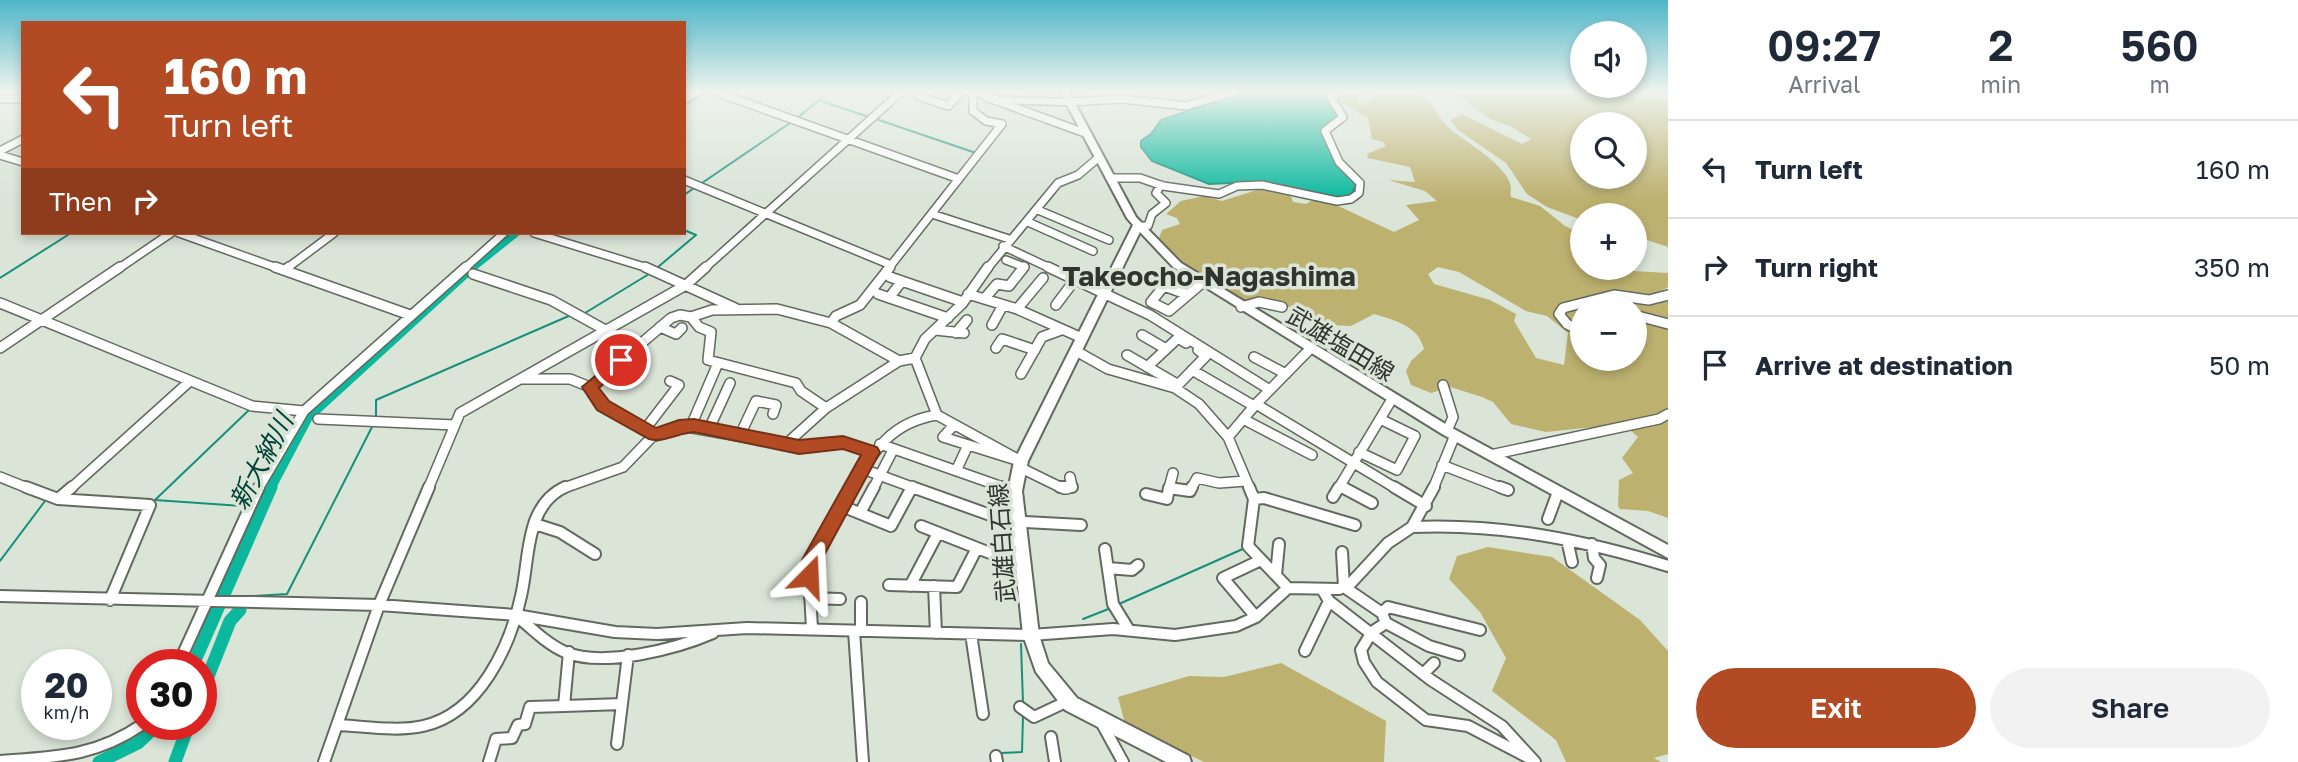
<!DOCTYPE html>
<meta charset="utf-8">
<style>
:root{--surface:#fff;--page:#f2f2f3;--text:#1f2937;--muted:#747a83;--line:#e0e1e3;--accent:#b24b23}
body{margin:0;font-family:"Golos Text","Noto Sans JP",sans-serif;background:var(--page);color:var(--text);height:100vh;display:flex;flex-direction:column;font-size:26px;white-space:nowrap}
*{box-sizing:border-box;margin:0}
p{font-size:23px;color:var(--muted)}
.icon{flex:none;width:38px;height:38px;fill:none;stroke:currentColor;stroke-width:2;stroke-linecap:round;stroke-linejoin:round}
.map{position:relative;flex:1;overflow:hidden}
.side{display:flex;flex-direction:column;background:var(--surface);width:630px}
.side>*{flex:none}
.guide{position:absolute;left:21px;top:21px;width:665px;height:214px;border-radius:0px;box-shadow:0 4px 10px #0003;background:#b24b23;color:#fff;overflow:hidden}
.buttons{position:absolute;left:1570px;top:21px;display:grid;gap:14px}
.buttons a{display:grid;place-items:center;width:77px;height:77px;border-radius:50%;background:var(--surface);box-shadow:0 4px 10px #0003;font-size:35px}
.speed{position:absolute;left:21px;top:649px;display:flex;gap:14px;font-size:35px;font-weight:700;text-align:center}
.speed>*{display:grid;place-content:center;width:91px;height:91px;border-radius:50%;background:var(--surface);box-shadow:0 4px 10px #0003;line-height:1}
.speed small{font-size:18px;font-weight:400}
.speed .limit{border:10px solid #d22;background:#fff;color:#111}
.pin{position:absolute;display:grid;place-items:center;width:60px;height:60px;color:#fff;margin:-30px;border:4px solid #fff;border-radius:50%;box-shadow:0 2px 7px #0007}
.me{position:absolute;width:77px;margin:-38px;rotate:21deg;stroke-linejoin:round;filter:drop-shadow(0 0 5px #0008)}
.turn{display:flex;align-items:center;gap:24px;height:147px;padding:0 28px;font-size:32px}
.turn .icon{width:91px;height:91px;stroke-width:2.5}
.turn b{display:block;font-size:49px;line-height:60px}
.then{display:flex;align-items:center;height:66px;padding:0 28px;background:#0003;gap:14px;font-size:26px}
.eta{display:flex;justify-content:space-evenly;align-items:center;height:119px;text-align:center}
.eta b{font-size:42px;font-weight:600;line-height:49px}
.cta{display:flex;gap:14px;margin-top:auto;padding:14px 28px}
.cta a{flex:1;height:80px;border-radius:42px;background:var(--accent);color:#fff;font-size:28px;font-weight:600;line-height:80px;text-align:center}
.cta a+a{background:var(--page);color:var(--text)}
ul{padding:0;list-style:none}
li{display:flex;align-items:center;gap:21px;height:98px;padding:0 28px;border-top:2px solid var(--line)}
li div{flex:1}
li b{display:block;font-size:26px}
li em{font-style:normal}
main{display:flex;flex:1;min-height:0}
.map>svg:first-child{display:block}
.green{fill:#bdb16f;fill-rule:evenodd}
.water{fill:#0bb89e;stroke:#16907d;stroke-width:2}
.lines{fill:none;stroke-linecap:round;stroke-linejoin:round}
.stream{stroke:#16907d;stroke-width:2}
.river-far2{stroke:#0bb89e;stroke-width:9}
.river-far1{stroke:#0bb89e;stroke-width:10}
.river{stroke:#0bb89e;stroke-width:13}
.minor-far2-casing{stroke:#626a5f;stroke-width:10}
.minor-far1-casing{stroke:#626a5f;stroke-width:12}
.minor-casing{stroke:#626a5f;stroke-width:14}
.major-casing{stroke:#626a5f;stroke-width:4}
.minor-far2{stroke:#fff;stroke-width:7}
.minor-far1{stroke:#fff;stroke-width:9}
.minor{stroke:#fff;stroke-width:10}
.major{fill:#fff;fill-rule:evenodd}
.route{fill:#b24b23;stroke:#743117;stroke-width:2}
.labels{text-anchor:middle;dominant-baseline:central;stroke-width:7;stroke-linejoin:round;paint-order:stroke}
.street-label{font-size:24px;fill:#31342f;stroke:#dae4d7}
.water-label{font-size:26px;font-style:italic;fill:#004338;stroke:#dae4d7}
.quarter-label{font-size:28px;font-weight:bold;fill:#31342f;stroke:#dae4d7}
</style>
<main>
<div class="map">
<svg width="1668" height="762" viewBox="0 0 1668 762">
<rect width="100%" height="100%" fill="#dae4d7"/>
<path class="green" d="M1346 92H1360L1356 101 1363 105 1376 94C1389 95 1405 90 1414 93 1433 98 1436 116 1448 127 1463 141 1510 166 1511 188 1511 191 1510 194 1511 197L1540 206 1565 226 1582 234V268L1668 273V287L1641 303 1658 304 1668 297V518L1648 511 1620 509 1618 506 1619 480 1633 473 1622 458 1638 437 1623 424 1546 432 1511 424 1493 402 1482 397 1450 387 1431 393 1411 385 1406 371 1411 361 1424 349C1418 326 1397 321 1374 314L1351 326 1330 325 1289 307 1257 298 1241 301 1216 290 1180 261 1159 238 1162 230 1180 224 1177 218 1166 214 1181 201 1204 196 1222 201 1263 188 1290 194 1293 202 1306 204 1313 200 1334 204 1394 232 1419 220 1406 205 1437 201 1425 191 1388 180 1415 182 1410 167 1368 158 1367 154 1386 146 1383 142 1372 139 1368 118 1336 100ZM1438 267 1459 272 1526 311 1547 316 1568 333 1564 365 1536 358 1514 321 1516 314 1490 300 1434 284 1428 274ZM1582 306H1634V359H1582Z
M1453 92H1594L1632 98 1668 97V247L1635 236 1634 215H1582V220L1547 207 1527 194 1506 163 1458 130 1450 120 1462 114 1522 144 1531 139 1512 127 1488 118ZM1634 124V177H1582V124Z
M1488 547 1552 557 1640 620 1668 651V754L1654 758 1661 762H1566L1556 740 1492 691 1506 658 1480 612 1449 579 1457 556Z
M1281 663 1386 721 1384 762H1204L1125 724 1118 697 1189 676 1224 677Z"/>
<path class="water" d="M1243 92H1333L1341 115 1323 130 1357 184 1348 199 1253 182 1209 184 1152 161 1141 147V141L1151 134 1161 120Z"/>
<g class="lines">
<path class="stream" d="M821 101 869 117
M684 106 706 92
M797 118 829 92
M876 119 976 153
M985 151 1006 125
M702 183 790 123
M684 195 694 188
M658 267 696 235 684 230
M0 278 71 233
M585 313 649 274
M376 417V400L571 315
M1250 418 1258 409
M242 506 155 500 249 410
M0 561 45 501
M253 596 287 594 373 425
M1119 604 1245 548
M1083 619 1111 608
M1021 644 1023 703
M1001 753 1022 752 1023 716"/>
<path class="river-far2" d="M470 269 515 233"/>
<path class="river-far1" d="M270 489 308 417 472 267"/>
<path class="river" d="M193 665 271 487
M201 694 230 621 240 610
M99 762 138 743 158 724
M175 762 189 724"/>
<g class="minor-far2-casing">
<path id="minor-far2" d="M716 92 959 179
M922 92 918 96 948 106 961 92
M986 97 1085 133
M0 99H23
M684 100 696 92
M1069 102 1123 99 1186 106 1233 92
M0 151 23 139
M0 155 23 162
M1110 178H1140L1163 186 1219 194 1237 186 1262 185 1337 201 1351 199 1359 193 1360 183 1339 162 1325 131 1343 117 1331 98 1338 92
M684 180 891 265
M1038 210 1109 240
M932 214 1009 239
M1028 222 1093 251
M1138 226H1148L1152 214 1166 203 1156 193 1161 185
M179 233 280 269
M534 233 651 269
M1003 246 1052 269
M1006 260 1024 267 1022 269
M118 269 171 233
M286 269 334 233
M464 269 504 233
M704 269 901 92
M888 269 1002 124 986 121 973 111V94
M987 269 1058 183 1078 175 1098 158"/>
</g>
<g class="minor-far1-casing">
<path id="minor-far1" d="M275 267 410 315
M645 267 735 308
M988 267 962 304 925 339 915 358 937 415 1021 461
M1048 267 1150 315 1270 390
M285 270 289 267
M473 274 551 300 636 347
M890 277 963 302
M878 294 948 318
M968 294 1017 309 1082 338
M1186 294 1164 286 1151 302 1169 311 1202 283
M889 298 902 281
M985 298 997 284 1009 286 1024 267
M0 303 252 406 304 411
M1056 305 1074 281
M1241 307 1259 302 1282 307
M1017 309 1043 278
M1634 315 1668 324
M691 317 699 327 711 332 708 360 796 383 801 391 826 408
M831 323 836 316 860 305 890 267
M992 325 1003 305
M660 327 676 334 682 328
M935 330 964 333
M1582 332 1567 324 1559 314 1563 308 1614 295 1649 300 1668 295
M956 333 967 320
M1142 335 1166 349
M0 348 120 267
M996 348 1002 339 1035 350
M1310 349 1256 404 1397 489
M1076 351 1108 369 1175 388 1199 404 1228 437 1250 489
M1127 355 1177 384
M1254 357 1286 374
M1147 367 1178 338 1186 343
M1192 370 1254 406
M1021 374 1042 337 1061 330
M520 379H570L590 387
M1443 385 1453 417 1447 431
M1175 388 1206 356 1198 350
M318 419 455 425
M1243 419 1312 455
M954 425 943 437 1013 459
M691 426 718 363
M646 428 679 385 670 381
M709 429 730 383
M655 435 603 405 590 387 671 318 680 315 691 317 712 310 777 309 831 323 899 361 915 358
M740 435 756 401 776 405 773 414
M1228 437 1256 404
M880 444 1008 489
M785 445 826 408 899 361
M1359 452 1397 470 1415 436 1380 419
M1490 455 1659 419 1668 414
M1442 465 1504 489
M1019 467 1064 489
M863 469 917 489
M956 471 968 445
M0 477 30 489
M1340 486 1345 489
M1169 488 1173 473
M70 489 190 381
M258 489 304 411 466 267
M428 489 460 413 686 285 706 267
M561 489 623 467 652 437 687 427 799 447 843 442 871 452
M852 489C873 451 891 422 937 415
M873 489 893 450
M911 489 912 486
M1067 489 1072 487 1070 477
M1169 489H1173
M1191 489 1197 478 1219 483 1246 481
M1338 489 1392 399
M1433 489 1455 435"/>
</g>
<g class="minor-casing">
<path id="minor" d="M26 487 58 499 150 505 110 600
M912 487 1007 521 1081 525
M1003 487 1015 491
M1060 487H1072
M1249 487 1254 499 1248 546 1288 588
M1342 487 1372 503
M1394 487 1426 506
M1500 487 1508 490
M1146 494 1167 499 1169 488 1190 491 1192 487
M1333 497 1339 487
M58 499 72 487
M1254 499 1264 498 1355 525
M842 506 891 526 912 487
M860 513 874 487
M1548 519 1558 492
M535 524 560 532 595 554
M921 526 977 548
M1412 527C1500 523 1584 540 1668 566
M1567 540 1572 562
M1592 544 1594 558 1600 565 1597 578
M1105 549 1113 604 1129 630
M1342 552 1344 587 1382 613 1388 607 1480 630
M1108 568 1132 570 1138 565
M1276 575 1279 544
M889 585 957 587 977 548 998 556
M910 586 938 533
M934 586 936 633
M1323 591 1329 601 1431 680 1502 726 1535 762
M0 596 379 605 516 615 615 632 657 634 747 628 1031 635 1113 629 1175 635 1236 626 1256 617 1288 588 1339 589 1351 583 1388 543 1412 527 1434 487
M810 598 840 599
M861 602V631
M1382 613 1386 623 1372 632 1361 650 1364 662 1377 682 1426 720 1468 726 1533 760
M517 616C532 629 547 644 565 652 603 668 676 649 713 633
M1256 617 1223 578 1261 560
M1386 623 1429 646 1459 655
M812 629 809 572 812 560 853 487
M854 631 863 762
M971 634 983 714
M1305 651 1329 601
M569 652 564 706 622 704
M178 665 259 487
M1423 674 1434 663
M1020 707 1034 717 1068 701
M1101 722 1123 762
M337 725C363 726 397 732 423 726 479 714 510 647 521 596 530 559 524 506 565 487
M1051 737 1055 762
M617 744 628 655
M996 756 997 762
M0 761C56 757 95 757 143 724
M324 762 379 605 429 487
M489 762 496 739 512 738 518 725 525 724 530 707 564 706"/>
</g>
<g class="major-casing">
<path id="major" d="M960 92H978L1004 97 1064 99 1061 92H1069L1136 217 1181 263 1452 428 1668 545V558L1442 434 1173 267 1140 232 1028 461 1022 491 1039 635 1048 663 1077 698 1189 756 1191 762H1166L1065 710 1036 672 1023 635 1008 491 1014 461 1133 225 1127 218 1067 105 1004 103Z"/>
</g>
<use href="#minor-far2" class="minor-far2"/>
<use href="#minor-far1" class="minor-far1"/>
<use href="#minor" class="minor"/>
<use href="#major" class="major"/>
</g>
<linearGradient id="sky" x2="0" y2="1"><stop stop-color="#4fb6ca"/><stop offset="0.46" stop-color="#eef3ed"/><stop offset="1" stop-color="#eef3ed" stop-opacity="0"/></linearGradient>
<rect width="1668" height="199" fill="url(#sky)"/>
<path class="route" d="M621 355 629 360 626 364 599 388 609 401 656 428 679 420 694 419 799 440 843 436 877 447 880 452 821 561 816 582H802L799 576 802 560 861 455 843 449 799 454 694 432C679 433 662 443 649 439L597 410 582 387Z"/>
<g class="labels">
<g class="street-label">
<text transform="translate(1341 343) rotate(31)">武雄塩田線</text>
<text transform="translate(1001 543) rotate(-94)">武雄白石線</text>
</g>
<g class="water-label">
<text transform="translate(261 461) rotate(-62)">新大納川</text>
</g>
<g class="quarter-label">
<text x="1209" y="275">Takeocho-Nagashima</text>
</g>
</g>
</svg>
<div class="buttons">
<a><svg class="icon" aria-label="sound" viewBox="0 0 24 24"><path d="M4 9h4l5-4v14l-5-4H4zM17 9q2 3 0 6"/></svg></a>
<a><svg class="icon" aria-label="search" viewBox="0 0 24 24"><circle cx="10" cy="10" r="6"/><path d="M15 15l6 6"/></svg></a>
<a>+</a>
<a>−</a>
</div>
<div class="speed"><div>20<small>km/h</small></div><div class="limit">30</div></div>
<div class="pin" style="left:621px;top:360px;background:#d93025"><svg class="icon" aria-label="arrive" viewBox="0 0 24 24"><path d="M6 21V4h12l-3 4 3 4H6"/></svg></div>
<svg class="me" style="left:809px;top:576px" viewBox="-20 -20 40 40"><path d="M0-17L14 15 0 8-14 15z" fill="#b24b23" stroke="#fff" stroke-width="4"/></svg>
<div class="guide">
<div class="turn"><svg class="icon" aria-label="left" viewBox="0 0 24 24"><path d="M17 20v-9H6M10 6l-5 5 5 5"/></svg><div><b>160 m</b>Turn left</div></div>
<div class="then">Then<svg class="icon" aria-label="right" viewBox="0 0 24 24"><path d="M7 20v-9h11M14 6l5 5-5 5"/></svg></div>
</div>
</div>
<section class="side">
<div class="eta">
<div><b>09:27</b><p>Arrival</p></div>
<div><b>2</b><p>min</p></div>
<div><b>560</b><p>m</p></div>
</div>
<ul>
<li><svg class="icon" aria-label="left" viewBox="0 0 24 24"><path d="M17 20v-9H6M10 6l-5 5 5 5"/></svg><div><b>Turn left</b></div><em>160 m</em></li>
<li><svg class="icon" aria-label="right" viewBox="0 0 24 24"><path d="M7 20v-9h11M14 6l5 5-5 5"/></svg><div><b>Turn right</b></div><em>350 m</em></li>
<li><svg class="icon" aria-label="arrive" viewBox="0 0 24 24"><path d="M6 21V4h12l-3 4 3 4H6"/></svg><div><b>Arrive at destination</b></div><em>50 m</em></li>
</ul>
<div class="cta"><a>Exit</a><a>Share</a></div>
</section>
</main>
